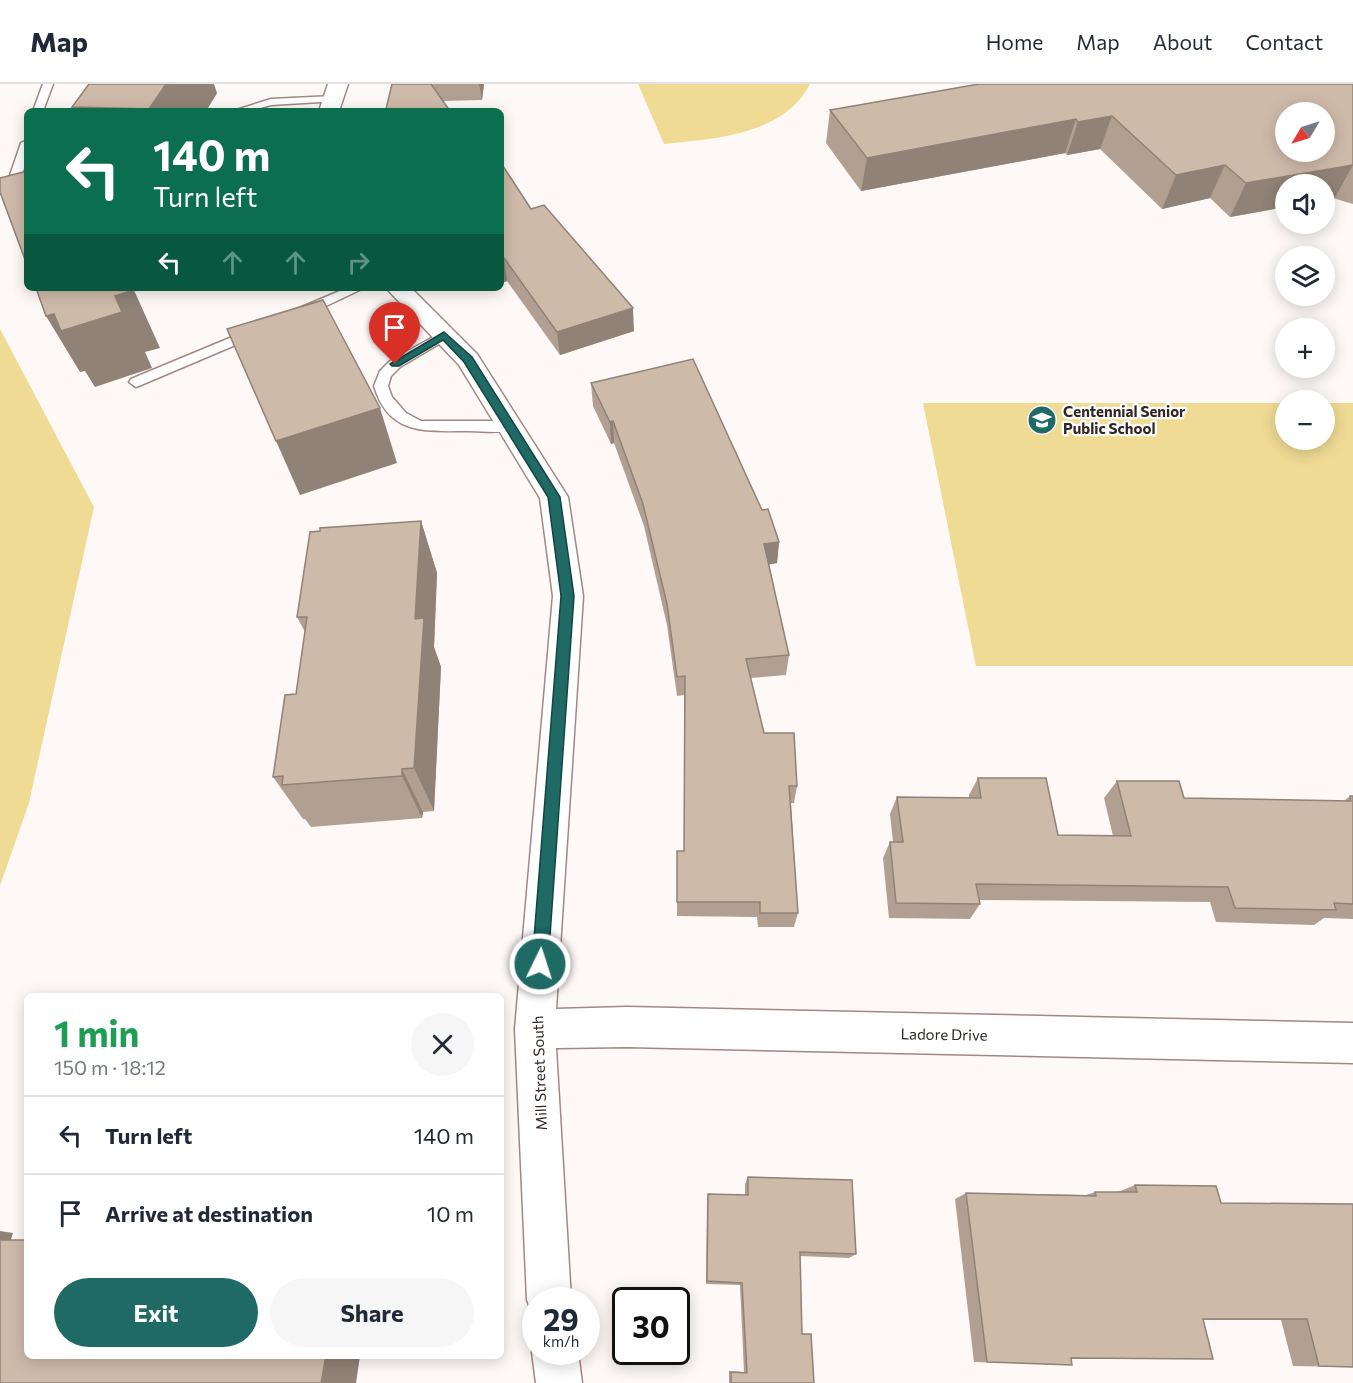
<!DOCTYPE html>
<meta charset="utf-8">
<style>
:root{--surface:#fff;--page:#f6f6f7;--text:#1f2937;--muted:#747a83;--line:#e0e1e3;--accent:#1f6a65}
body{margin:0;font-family:Commissioner,sans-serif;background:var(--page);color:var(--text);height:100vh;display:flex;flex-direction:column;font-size:22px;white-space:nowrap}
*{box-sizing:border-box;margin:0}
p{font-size:20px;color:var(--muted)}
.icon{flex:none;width:33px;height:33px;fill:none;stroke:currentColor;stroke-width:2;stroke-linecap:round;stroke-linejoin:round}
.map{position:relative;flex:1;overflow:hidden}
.drawer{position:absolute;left:24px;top:909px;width:480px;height:366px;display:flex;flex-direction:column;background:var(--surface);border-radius:9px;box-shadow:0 3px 15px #0003}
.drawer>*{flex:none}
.top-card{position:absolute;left:24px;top:24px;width:480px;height:183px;border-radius:9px;box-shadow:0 3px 15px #0003;background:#0b6e4f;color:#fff;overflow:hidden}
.needle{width:39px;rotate:232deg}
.buttons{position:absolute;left:1275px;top:18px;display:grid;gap:12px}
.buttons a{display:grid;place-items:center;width:60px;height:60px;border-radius:50%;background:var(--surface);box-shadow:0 3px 15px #0003;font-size:30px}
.speed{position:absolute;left:522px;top:1203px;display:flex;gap:12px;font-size:30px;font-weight:700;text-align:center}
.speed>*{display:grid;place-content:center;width:78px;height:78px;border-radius:50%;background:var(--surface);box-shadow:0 3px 15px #0003;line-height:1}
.speed small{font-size:15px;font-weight:400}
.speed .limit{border:3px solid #111;border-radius:9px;background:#fff;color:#111}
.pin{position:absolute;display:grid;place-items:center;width:51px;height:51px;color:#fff;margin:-62px -26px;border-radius:50% 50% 50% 0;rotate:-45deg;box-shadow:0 0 6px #0007}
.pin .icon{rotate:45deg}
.me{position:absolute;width:66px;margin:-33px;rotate:4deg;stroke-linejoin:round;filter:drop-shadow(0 0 4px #0008)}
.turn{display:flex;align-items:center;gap:21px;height:126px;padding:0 30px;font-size:27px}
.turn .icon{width:78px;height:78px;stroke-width:2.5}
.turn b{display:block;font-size:42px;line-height:51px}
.lanes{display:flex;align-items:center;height:57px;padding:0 30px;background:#0003;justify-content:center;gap:30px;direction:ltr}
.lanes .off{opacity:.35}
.round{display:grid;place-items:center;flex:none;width:63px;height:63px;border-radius:32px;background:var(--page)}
.overview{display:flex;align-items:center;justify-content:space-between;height:102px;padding:0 30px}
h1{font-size:36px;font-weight:700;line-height:45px;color:#1e9e55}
.action{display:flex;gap:12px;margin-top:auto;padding:12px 30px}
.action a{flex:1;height:69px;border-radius:36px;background:var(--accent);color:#fff;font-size:24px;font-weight:700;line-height:69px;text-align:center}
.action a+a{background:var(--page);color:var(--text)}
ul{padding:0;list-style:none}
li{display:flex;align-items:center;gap:18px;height:78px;padding:0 30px;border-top:2px solid var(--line)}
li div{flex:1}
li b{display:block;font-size:22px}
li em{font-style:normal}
header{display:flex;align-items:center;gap:36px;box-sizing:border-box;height:84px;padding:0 30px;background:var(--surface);border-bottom:2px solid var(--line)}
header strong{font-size:28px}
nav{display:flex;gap:33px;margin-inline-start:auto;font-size:21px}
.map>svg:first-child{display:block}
.green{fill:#f0db94}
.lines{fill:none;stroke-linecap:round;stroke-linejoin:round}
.service-casing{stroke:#a28884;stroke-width:3}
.minor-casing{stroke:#a28884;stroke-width:3}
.service{fill:#fff;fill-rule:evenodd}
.minor{fill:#fff;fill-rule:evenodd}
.wall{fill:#b1a091}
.shaded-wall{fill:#908276}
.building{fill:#cebaa9;stroke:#908276;stroke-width:1.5;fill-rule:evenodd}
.route{fill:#1f6a65;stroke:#144542;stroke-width:1.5}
.labels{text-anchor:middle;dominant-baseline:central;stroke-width:4.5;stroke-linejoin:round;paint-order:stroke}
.poi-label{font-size:15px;font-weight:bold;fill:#312624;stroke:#fff;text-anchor:start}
.street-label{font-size:15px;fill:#312624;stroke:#fff}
</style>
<header>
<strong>Map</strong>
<nav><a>Home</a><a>Map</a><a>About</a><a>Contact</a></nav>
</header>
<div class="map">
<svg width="1353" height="1299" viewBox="0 0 1353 1299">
<rect width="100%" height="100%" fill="#fef8f6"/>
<path class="green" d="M638 0H810C784 51 714 55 664 60Z
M0 245 94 423 29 719 0 802Z
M923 319H1285L1286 356H1324L1325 319H1353V582H976Z"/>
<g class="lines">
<g class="service-casing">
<path id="service" d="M43 0H53L43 27H33Z
M333 12 338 15 337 17 271 21 250 27H233L271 15Z
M27 56V76L19 99 27 98V106L8 105 6 103 21 59Z
M347 204H364L307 231H297L295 228 297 225Z
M254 244 259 245 261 248 259 251 141 301 136 303 129 298 131 295Z
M444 247 449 248 451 251 449 254 400 283 391 292 388 302 392 313 406 329 421 337H510L515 339 517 342 515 345C501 350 483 347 469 347 426 347 389 352 374 302L380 287 390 277Z"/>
</g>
<g class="minor-casing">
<path id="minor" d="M328 0H348L339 27H319Z
M386 204H411L477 270 568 413 583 512 556 925 627 923 1353 939V979L627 963 556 964 571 1216H536V1233L533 1232 527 1216 515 945 553 512 540 414 459 281Z
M536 1260V1268H578L582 1299H536L532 1268Z"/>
</g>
<use href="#service" class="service"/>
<use href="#minor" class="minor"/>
</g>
<path class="wall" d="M392 0H484L482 16 443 17Z
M1353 0V120L1286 100V123L1230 133 1210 114 1162 125 1100 65 1067 71 1065 69 861 107 826 59 830 26Z
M217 9 206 27H74L72 23Z
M501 79 531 125 634 247 560 271 507 197 502 199 501 198Z
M591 299 762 426 779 458 777 479 769 480 789 571 786 591 751 594 764 649 797 702 794 719H791L798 829 794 843H758L757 833 677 832V767H684V611L677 612 667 541 644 442 614 359 611 360 593 322Z
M421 437 437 489 434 563 441 583 434 727 423 728 422 734 311 743 305 735H303L273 693 296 610 305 548 297 533Z
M978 694 1058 751 1113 752 1104 714 1117 697 1184 714 1344 717 1350 712H1353V835L1324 834 1314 841 1216 838 1210 818 979 816 980 820 970 835 889 834 883 774 890 758H893L890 730 897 713 969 714V711Z
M748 1093 856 1170 849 1174 800 1172 802 1250 814 1299H729V1287L744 1288 740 1201 706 1200 707 1116 708 1110 745 1111V1100Z
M1135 1101 1221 1119 1353 1283 1293 1282 1281 1236H1204L1071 1274 1072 1281 974 1278 955 1115 966 1109 1086 1111 1095 1108H1118Z"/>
<path class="shaded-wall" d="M166 0H214L217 9 206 27H150L149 25Z
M479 0H484L482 16Z
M1112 32 1100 65 1067 71 1078 38Z
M1076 35 1065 69 861 107 867 74Z
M1225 81 1210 114 1162 125 1176 91Z
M1353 81 1334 115 1324 116V100H1286V123L1230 133 1246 99Z
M504 174 507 197 502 199 501 193V175Z
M129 204H133L160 264 145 268 152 284 95 303 85 287 80 288 46 232Z
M633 224 634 247 560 271 557 248Z
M380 324 397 379 300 411 276 357Z
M613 337 614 359 611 360 610 338Z
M421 437 437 489 434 563 441 583 434 727 414 684 415 535Z
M779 458 777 479 762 482 764 460Z
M402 685 423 728 422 734 402 692Z
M0 1147 13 1149 8 1165 0 1164Z
M326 1272H360L356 1299H321Z"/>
<path class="building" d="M89 0H166L149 25 72 23Z
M392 0H431L450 27H386V25Z
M979 0H1353V81L1246 99 1225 81 1176 91 1112 32 1078 38 1076 35 867 74 830 26ZM1286 28H1324V68H1286Z
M501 79 531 125 544 121 633 224 557 248 504 174 501 175Z
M27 87V181L0 108V94Z
M36 204H129L131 207 115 212 122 228 61 247 54 230 46 232Z
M323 216 380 324 276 357 227 245Z
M693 275 762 426 768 425 779 458 764 460 789 571 746 575 764 649H794L797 702H789L798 829H760V818H677V767H684L685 592 677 593 667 520 643 420 613 337 610 338 591 299Z
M421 437 415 535 424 534 414 684 402 685V692L282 701 283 692 273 693 285 611 296 610 307 533H297L310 448 320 447V444Z
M978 694H1046L1058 751 1131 752 1117 697H1179L1184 714 1351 717 1350 712H1353V820L1334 819 1336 826 1235 824 1228 803 976 800 980 820 896 819 890 758H903L897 713 981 714Z
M748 1093 852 1096 856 1170 800 1168 802 1250H811L814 1299H731V1288L747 1289 742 1199 707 1197 708 1110 748 1111Z
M1135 1101 1216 1102 1221 1119 1353 1120V1283L1319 1282 1307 1235H1203L1213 1275 1071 1274 1072 1281 987 1278 966 1109 1096 1112 1095 1108H1137Z
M0 1156H27V1272H326L321 1299H0Z"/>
<path class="route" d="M444 248 472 273 560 413 574 512 548 880 546 885 540 887 535 885 532 880 561 512 548 413 464 278 443 256 399 282H392L390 280Z"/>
<defs>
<g id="school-disc" transform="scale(1.5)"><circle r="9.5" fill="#1f6a65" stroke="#fff"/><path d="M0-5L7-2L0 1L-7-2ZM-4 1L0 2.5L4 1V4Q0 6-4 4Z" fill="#fff"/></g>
</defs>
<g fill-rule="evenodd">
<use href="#school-disc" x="1042" y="336"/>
</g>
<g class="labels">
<g class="poi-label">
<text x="1063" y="327">Centennial Senior<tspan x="1063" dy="17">Public School</tspan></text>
</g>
<g class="street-label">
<text transform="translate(944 950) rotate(1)">Ladore Drive</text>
<text transform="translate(539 989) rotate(-92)">Mill Street South</text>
</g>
</g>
</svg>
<div class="buttons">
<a><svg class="needle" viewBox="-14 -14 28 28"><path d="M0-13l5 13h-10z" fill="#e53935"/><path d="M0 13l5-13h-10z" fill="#747a83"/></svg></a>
<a><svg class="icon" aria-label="sound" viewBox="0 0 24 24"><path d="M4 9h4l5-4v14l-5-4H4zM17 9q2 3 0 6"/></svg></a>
<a><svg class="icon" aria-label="layers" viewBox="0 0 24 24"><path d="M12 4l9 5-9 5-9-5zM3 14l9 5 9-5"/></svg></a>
<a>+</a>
<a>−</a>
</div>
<div class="speed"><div>29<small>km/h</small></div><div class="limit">30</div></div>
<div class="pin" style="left:395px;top:280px;background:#d93025"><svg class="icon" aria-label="arrive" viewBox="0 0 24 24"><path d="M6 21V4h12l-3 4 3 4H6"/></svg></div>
<svg class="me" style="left:540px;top:880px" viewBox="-20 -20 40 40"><circle r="17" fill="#1f6a65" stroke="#fff" stroke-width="3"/><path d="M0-11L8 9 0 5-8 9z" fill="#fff"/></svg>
<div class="top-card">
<div class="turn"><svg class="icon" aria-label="left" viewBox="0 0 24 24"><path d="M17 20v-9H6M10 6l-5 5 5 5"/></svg><div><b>140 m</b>Turn left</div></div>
<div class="lanes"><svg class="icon" aria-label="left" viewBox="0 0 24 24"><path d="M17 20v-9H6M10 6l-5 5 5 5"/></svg><svg class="icon off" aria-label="ahead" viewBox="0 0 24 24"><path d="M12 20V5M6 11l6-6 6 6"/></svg><svg class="icon off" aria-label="ahead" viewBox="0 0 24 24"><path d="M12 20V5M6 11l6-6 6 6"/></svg><svg class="icon off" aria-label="right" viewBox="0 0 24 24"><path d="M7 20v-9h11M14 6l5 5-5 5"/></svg></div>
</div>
<section class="drawer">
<div class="overview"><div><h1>1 min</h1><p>150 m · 18:12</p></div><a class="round"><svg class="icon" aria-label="close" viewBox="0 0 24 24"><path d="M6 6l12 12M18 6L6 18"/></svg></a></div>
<ul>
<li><svg class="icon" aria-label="left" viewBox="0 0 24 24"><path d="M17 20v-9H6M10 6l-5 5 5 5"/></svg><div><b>Turn left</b></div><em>140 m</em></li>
<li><svg class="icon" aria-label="arrive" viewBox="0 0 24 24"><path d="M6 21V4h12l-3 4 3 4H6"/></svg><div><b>Arrive at destination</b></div><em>10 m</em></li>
</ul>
<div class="action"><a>Exit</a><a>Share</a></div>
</section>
</div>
